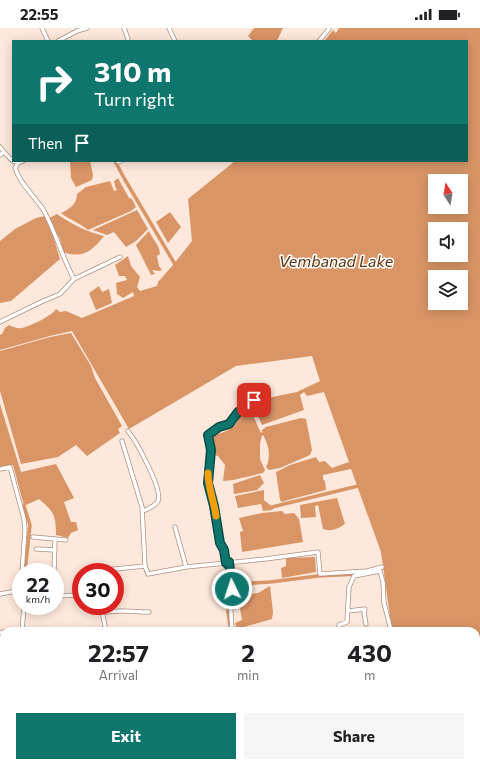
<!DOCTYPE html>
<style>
:root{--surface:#fff;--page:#f6f6f6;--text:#202124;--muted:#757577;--accent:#0f766e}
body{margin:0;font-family:Commissioner,sans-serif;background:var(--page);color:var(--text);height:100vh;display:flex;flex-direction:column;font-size:15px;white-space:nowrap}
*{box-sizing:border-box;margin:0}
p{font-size:13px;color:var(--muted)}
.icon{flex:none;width:22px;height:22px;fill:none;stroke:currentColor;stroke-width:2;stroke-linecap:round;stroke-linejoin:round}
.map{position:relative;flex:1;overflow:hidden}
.details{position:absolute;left:0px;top:599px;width:480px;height:140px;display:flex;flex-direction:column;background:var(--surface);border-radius:12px 12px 0 0;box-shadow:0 2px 10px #0003}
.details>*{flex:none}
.hud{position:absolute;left:12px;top:12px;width:456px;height:122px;border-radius:0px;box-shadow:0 2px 10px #0003;background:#0f766e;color:#fff;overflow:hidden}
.needle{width:26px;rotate:348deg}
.controls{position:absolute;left:428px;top:146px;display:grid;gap:8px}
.controls a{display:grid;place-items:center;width:40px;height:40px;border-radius:0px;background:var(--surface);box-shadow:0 2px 10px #0003;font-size:20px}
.speed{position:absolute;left:12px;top:535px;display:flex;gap:8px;font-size:20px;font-weight:700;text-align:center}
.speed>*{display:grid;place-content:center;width:52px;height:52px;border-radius:50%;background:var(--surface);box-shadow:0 2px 10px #0003;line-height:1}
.speed small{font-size:10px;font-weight:400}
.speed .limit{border:6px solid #d22;background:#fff;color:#111}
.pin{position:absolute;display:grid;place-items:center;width:34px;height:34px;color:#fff;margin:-17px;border-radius:8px;box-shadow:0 2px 6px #0006}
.me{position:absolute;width:44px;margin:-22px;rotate:356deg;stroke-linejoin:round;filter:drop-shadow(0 0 3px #0008)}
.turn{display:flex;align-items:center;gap:14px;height:84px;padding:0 16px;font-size:18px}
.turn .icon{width:52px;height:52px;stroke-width:2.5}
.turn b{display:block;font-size:28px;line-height:34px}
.then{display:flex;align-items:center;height:38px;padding:0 16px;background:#0003;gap:8px;font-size:15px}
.eta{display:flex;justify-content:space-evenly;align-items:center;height:68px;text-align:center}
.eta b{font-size:24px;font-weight:700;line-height:28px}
.action{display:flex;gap:8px;margin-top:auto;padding:8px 16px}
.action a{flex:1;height:46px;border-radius:0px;background:var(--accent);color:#fff;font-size:16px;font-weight:700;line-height:46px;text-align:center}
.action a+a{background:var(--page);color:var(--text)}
.status{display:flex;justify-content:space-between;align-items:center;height:28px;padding:0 20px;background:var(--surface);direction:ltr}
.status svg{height:11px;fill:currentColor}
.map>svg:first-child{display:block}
.water{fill:#d99566;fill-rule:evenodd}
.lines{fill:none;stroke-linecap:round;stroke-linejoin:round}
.canal{stroke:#d99566;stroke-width:3.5}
.minor-casing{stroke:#ab9282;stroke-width:5}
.minor{stroke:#fff;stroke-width:3.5}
.route-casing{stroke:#0a4d48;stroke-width:10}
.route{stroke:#0f766e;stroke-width:7}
.slow{stroke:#f59e0b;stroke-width:7}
.labels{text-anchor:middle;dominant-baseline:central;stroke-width:3;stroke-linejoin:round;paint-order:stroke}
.water-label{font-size:16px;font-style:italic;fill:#5f320f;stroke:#fff}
</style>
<div class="status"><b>22:55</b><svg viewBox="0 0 49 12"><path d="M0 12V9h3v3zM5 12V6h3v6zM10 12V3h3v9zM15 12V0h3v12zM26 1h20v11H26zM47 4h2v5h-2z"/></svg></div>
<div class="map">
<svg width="480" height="739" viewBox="0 0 480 739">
<rect width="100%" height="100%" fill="#fee8db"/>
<path class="water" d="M254 0H283L277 13H253L248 8Z
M339 0H480V739H462L459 735H476V603H392L381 524 351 441 323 447V451L325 453 326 462 288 472 282 474 280 472 276 444 290 437 316 429 319 434 325 433 332 440 349 434 324 364 307 368 304 364 300 367 304 382 262 397C258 388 255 382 258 372L297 364 320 353 312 328 236 338 129 401 72 303 50 308 0 322V307L2 306 5 300 9 297C14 299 17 301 22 300 30 298 52 288 56 281L60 284 66 283 82 290 134 268 133 264 123 270 117 266 116 255 127 252 125 248H119L115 237 128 228 131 238 140 249 137 259 140 263 157 258 158 254 173 237 192 213 188 171 235 133H467V13H324L333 2 336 5ZM435 153H461V179H435ZM435 201H461V227H435ZM435 249H461V275H435Z
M70 133H90L93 147 92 152 76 159 71 150Z
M118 150 129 170 132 171 136 179 131 183 88 202C80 195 70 192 61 185 70 181 77 176 77 166L86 159 110 153 114 163 117 162 115 158 114 153Z
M137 182 148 201 136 213 126 219 114 204 107 207 93 202Z
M170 184 181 199 168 215 156 194Z
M57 186C71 196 87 204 104 208 92 223 83 231 63 224L60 211 49 190Z
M45 188 54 211 60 231 11 273 0 275V213L15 201 36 190Z
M149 203C152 210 160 218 160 226L157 228 159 238 162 242 159 243 152 242 155 246 151 247 136 217Z
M99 258 102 264 109 261 112 275 96 282 89 265Z
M71 305 91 338 95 350 122 398 118 401 120 405 87 428 76 417 58 429 21 436 0 363V323L50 309Z
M0 376 21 444 56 436 74 470 64 474 71 494H76L78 502 71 505 68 510 56 507C56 487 54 484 39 471L24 478 13 437 0 439Z
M252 385 261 405 262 404V402L266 399 301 390 306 391 312 422 310 427 280 440 269 442 266 439C271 429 269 417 263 407L262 408 260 415V431L265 442 263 445 233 452 223 453 225 437 218 428 214 427 212 410 213 407C224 405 237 400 240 388Z
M260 447 264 455 257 462 234 466 233 456Z
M264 462V472L274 480 272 482 263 483 261 476 238 480 235 468Z
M337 470 345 496C338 501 331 504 323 501L318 477 315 478 316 489 301 490 300 477Z
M282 483 285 486 294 485 299 491 303 514 242 524 240 504 243 503 239 490 262 485Z
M315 529 316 544 282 550 281 540 286 538V530Z
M270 558 273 584 272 591 237 601 235 595 242 592 240 580 237 578 236 566 249 562 251 566 258 565Z
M302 735H429L430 739H303Z"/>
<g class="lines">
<path class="canal" d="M115 133 124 150 176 238
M24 478 30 497 25 544
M272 479 358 458
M231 603 228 585 229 560H238L253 555 270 554 318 548 357 546
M257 739V738L270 735"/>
<g class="minor-casing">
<path id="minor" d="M42 0 48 13
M124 0 128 11 127 13
M169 0 175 13
M58 13 77 3 87 0
M319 13 329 1
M0 119 4 124
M0 127 4 124C9 129 14 138 23 133
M117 133 118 134 121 133
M18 135 15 140C21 158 35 168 44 183 56 205 62 229 74 251
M0 294 41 274 60 266 74 251 120 229
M128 403C136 413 163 461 158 473 156 478 147 481 143 483
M122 413 142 479 145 538 148 546 186 539 265 531 318 524 320 546 367 543 382 539
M0 441 10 439 24 491 25 502 22 544
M175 499 186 539
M33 509 55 511
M36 521 55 522
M229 534 232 562 230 568 232 603
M226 535 224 522 220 515 214 478 208 455 211 422 208 407 219 399 229 396 238 384 250 378 254 372
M54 544 55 511 66 512
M105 544V542L145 538
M115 560 119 559
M0 566 21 562
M55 568 81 567
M101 578 105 598
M348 583 365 581 364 585 366 596
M102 585C117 581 134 584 149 584
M9 603 22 602
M22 603 24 578
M339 603V597L347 594 349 559 354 548 380 543 383 554 384 575 391 602 387 603
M0 605 4 604
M0 648H4
M23 735 24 739
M134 735 136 739
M252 735V739
M65 739 68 737
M181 739 200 735"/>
</g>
<use href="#minor" class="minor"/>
</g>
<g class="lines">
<g class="route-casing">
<path id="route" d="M232 561 229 534 226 535 224 522 220 515 214 478 208 455 211 422 208 407 219 399 229 396 238 384 250 378 254 372"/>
</g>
<use href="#route" class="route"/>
<path class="slow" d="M208 445C208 459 214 473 216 488"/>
</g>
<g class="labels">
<g class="water-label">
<text x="336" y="232">Vembanad Lake</text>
</g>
</g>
</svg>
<div class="controls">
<a><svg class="needle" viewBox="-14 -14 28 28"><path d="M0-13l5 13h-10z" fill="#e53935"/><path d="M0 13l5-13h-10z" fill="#757577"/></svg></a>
<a><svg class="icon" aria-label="sound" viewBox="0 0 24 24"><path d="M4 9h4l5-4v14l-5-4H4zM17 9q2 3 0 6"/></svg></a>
<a><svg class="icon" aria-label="layers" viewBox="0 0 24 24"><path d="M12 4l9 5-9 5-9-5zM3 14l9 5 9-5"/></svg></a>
</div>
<div class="speed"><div>22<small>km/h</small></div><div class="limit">30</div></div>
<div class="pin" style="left:254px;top:372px;background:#d93025"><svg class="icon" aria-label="arrive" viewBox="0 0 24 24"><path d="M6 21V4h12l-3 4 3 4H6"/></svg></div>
<svg class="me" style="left:232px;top:561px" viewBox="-20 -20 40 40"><circle r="17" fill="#0f766e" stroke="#fff" stroke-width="3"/><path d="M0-11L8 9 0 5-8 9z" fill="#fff"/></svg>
<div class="hud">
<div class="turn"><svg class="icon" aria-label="right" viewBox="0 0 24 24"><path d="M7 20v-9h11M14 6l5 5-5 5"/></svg><div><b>310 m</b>Turn right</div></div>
<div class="then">Then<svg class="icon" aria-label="arrive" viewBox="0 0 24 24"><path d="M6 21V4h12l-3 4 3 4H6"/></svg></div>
</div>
<section class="details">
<div class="eta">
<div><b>22:57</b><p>Arrival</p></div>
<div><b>2</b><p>min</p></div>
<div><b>430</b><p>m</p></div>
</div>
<div class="action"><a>Exit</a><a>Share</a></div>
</section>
</div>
